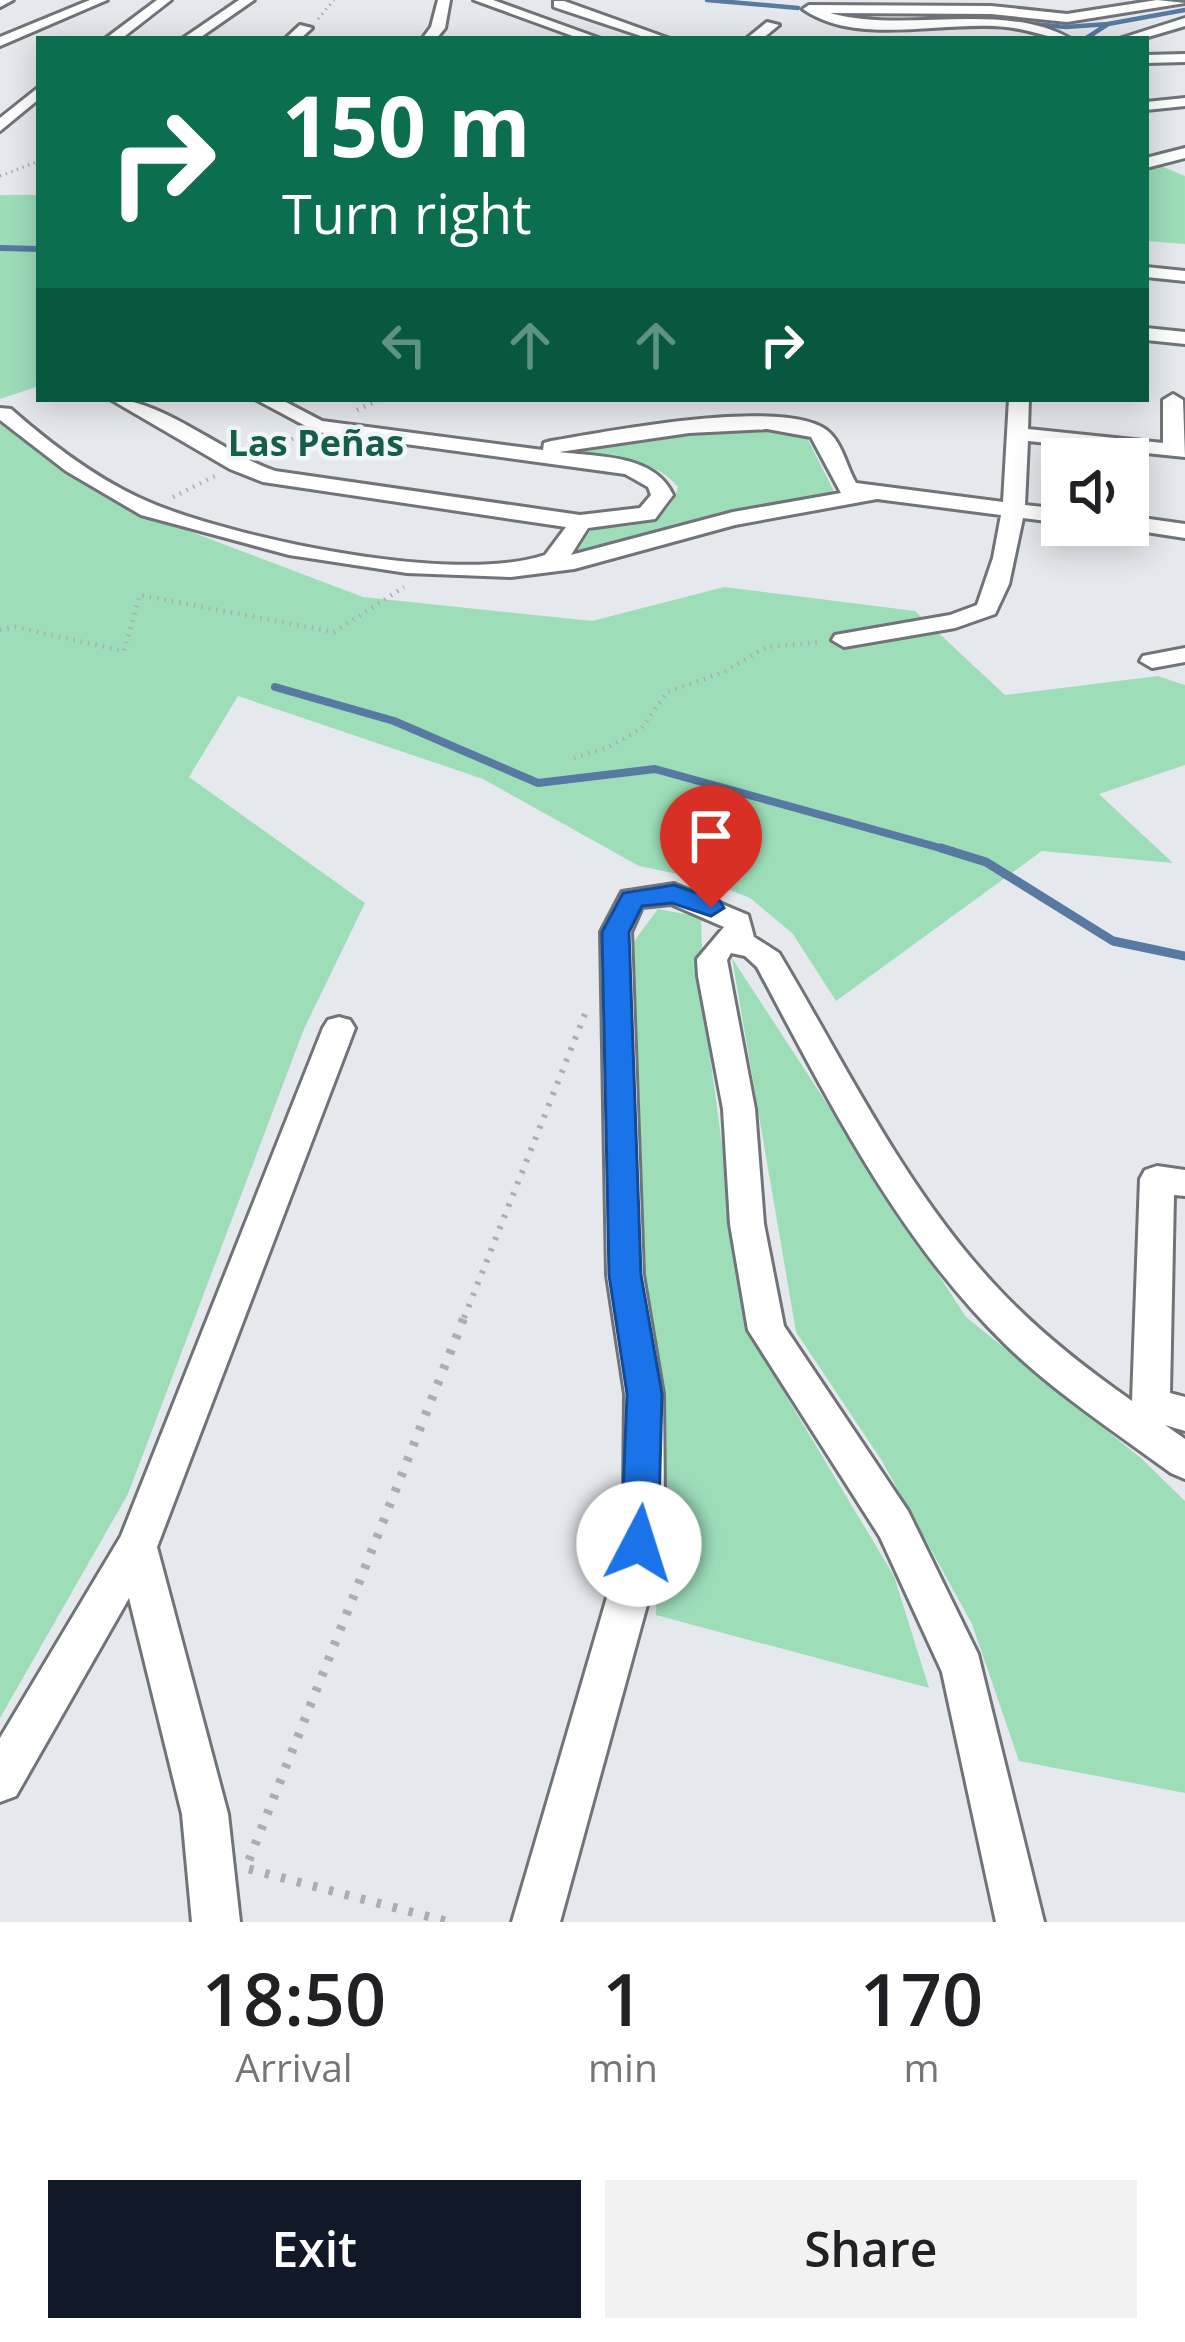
<!DOCTYPE html>
<meta charset="utf-8">
<style>
:root{--surface:#fff;--page:#f2f2f2;--text:#202124;--muted:#757577;--accent:#111827}
body{margin:0;font-family:"Open Sans",sans-serif;background:var(--page);color:var(--text);height:100vh;display:flex;flex-direction:column;font-size:45px;white-space:nowrap}
*{box-sizing:border-box;margin:0}
p{font-size:39px;color:var(--muted)}
.icon{flex:none;width:66px;height:66px;fill:none;stroke:currentColor;stroke-width:2;stroke-linecap:round;stroke-linejoin:round}
.map{position:relative;height:1922px;overflow:hidden}
.panel{display:flex;flex-direction:column;background:var(--surface);flex:1}
.panel>*{flex:none}
.top-card{position:absolute;left:36px;top:36px;width:1113px;height:366px;border-radius:0px;box-shadow:0 6px 30px #0003;background:#0b6e4f;color:#fff;overflow:hidden}
.tools{position:absolute;left:1041px;top:438px;display:grid;gap:24px}
.tools a{display:grid;place-items:center;width:108px;height:108px;border-radius:0px;background:var(--surface);box-shadow:0 6px 30px #0003;font-size:60px}
.pin{position:absolute;display:grid;place-items:center;width:102px;height:102px;color:#fff;margin:-123px -51px;border-radius:50% 50% 50% 0;rotate:-45deg;box-shadow:0 0 12px #0007}
.pin .icon{rotate:45deg}
.me{position:absolute;width:132px;margin:-66px;rotate:5deg;stroke-linejoin:round;filter:drop-shadow(0 0 9px #0008)}
.turn{display:flex;align-items:center;gap:42px;height:252px;padding:0 48px;font-size:54px}
.turn .icon{width:156px;height:156px;stroke-width:2.5}
.turn b{display:block;font-size:84px;line-height:102px}
.lanes{display:flex;align-items:center;height:114px;padding:0 48px;background:#0003;justify-content:center;gap:60px;direction:ltr}
.lanes .off{opacity:.35}
.eta{display:flex;justify-content:space-evenly;align-items:center;height:204px;text-align:center}
.eta b{font-size:72px;font-weight:600;line-height:84px}
.button{display:flex;gap:24px;margin-top:auto;padding:24px 48px}
.button a{flex:1;height:138px;border-radius:0px;background:var(--accent);color:#fff;font-size:48px;font-weight:600;line-height:138px;text-align:center}
.button a+a{background:var(--page);color:var(--text)}
.map>svg:first-child{display:block}
.green{fill:#9ddeb9}
.lines{fill:none;stroke-linecap:round;stroke-linejoin:round}
.stream-far3{stroke:#5879a2;stroke-width:4.5}
.stream-far2{stroke:#5879a2;stroke-width:6}
.stream-far1{stroke:#5879a2;stroke-width:8}
.stream{stroke:#5879a2;stroke-width:9}
.minor-casing{stroke:#707478;stroke-width:6}
.path-far3{stroke:#aaadb1;stroke-width:3;stroke-dasharray:1.5 4.5;stroke-linecap:butt}
.path-far2{stroke:#aaadb1;stroke-width:4.5;stroke-dasharray:1.5 6;stroke-linecap:butt}
.path-far1{stroke:#aaadb1;stroke-width:6;stroke-dasharray:3 9;stroke-linecap:butt}
.path{stroke:#aaadb1;stroke-width:9;stroke-dasharray:4.5 12;stroke-linecap:butt}
.minor{fill:#fff;fill-rule:evenodd}
.route{fill:#1a73e8;stroke:#114b97;stroke-width:3}
.labels{text-anchor:middle;dominant-baseline:central;stroke-width:9;stroke-linejoin:round;paint-order:stroke}
.far-neighbourhood-label{font-size:36px;font-weight:bold;fill:#155e47;stroke:#f2f6fb}
</style>
<div class="map">
<svg width="1185" height="1922" viewBox="0 0 1185 1922">
<rect width="100%" height="100%" fill="#e5e9ed"/>
<path class="green" d="M1161 166 1185 176V244L1146 241V170Z
M0 195H39V386L0 399Z
M0 424 59 467 152 517 363 597 592 621 724 587 915 611 1005 695 1158 676 1185 685V765L1099 794 1173 863 1042 851 836 1001 793 934 750 898 702 879 639 866 483 779 238 696 189 777 365 903 304 1029 128 1494 0 1718Z
M765 428 807 438 835 493 575 555 592 528C628 527 668 528 678 487 652 454 594 456 555 451L628 438Z
M658 909 701 917 704 1011 743 1301 788 1399 894 1576 929 1688 656 1615 662 1454 638 1251 631 1019 632 944Z
M732 958 966 1317 1142 1459 1185 1501V1793L1019 1761 972 1624 882 1461 796 1332Z"/>
<g class="lines">
<path class="stream-far3" d="M707 0 798 8
M909 13 1066 27 1108 24
M1085 39 1108 24 1185 10"/>
<path class="stream-far2" d="M0 248 39 249"/>
<path class="stream-far1" d="M275 687 394 721 538 783 655 769 951 851"/>
<path class="stream" d="M941 848 986 862 1113 941 1185 956"/>
<g class="minor-casing">
<path id="minor" d="M0 0H13L0 7Z
M90 0H107L0 46V37Z
M157 0H171L121 39H105Z
M239 0H254L198 39H182Z
M438 0H450L445 28 436 39H422L431 27Z
M474 0H493L601 39H581Z
M1157 0 1185 3 1067 22 991 14 830 13C905 34 1002 0 1071 39 1048 39 1029 29 1006 27 944 20 857 47 803 9L809 5 991 6 1067 14Z
M554 1H564L670 39H650L554 7Z
M1185 18V26L1141 39H1119Z
M767 22 779 25 762 39H746Z
M300 25 312 28 300 39H285Z
M1185 54V62L1146 63V55Z
M39 87V99L0 131V118Z
M1185 98V106L1146 110V102Z
M1185 148V158L1146 168V158Z
M1146 267 1185 271V281L1146 277Z
M1146 328 1185 332V344L1146 340Z
M1173 394 1183 400 1185 457 1028 441 1025 505 1062 509V523L1023 518 1009 584 995 614 955 628 844 647 832 640 835 635 950 615 977 605 993 558 1001 515 877 499 735 525 574 569 511 577 407 573 289 555 141 515 66 471 0 420V408L11 409C53 446 103 484 156 505 244 540 456 585 545 555L566 527 263 482 230 469 110 399C163 399 222 453 275 471L580 515 640 508 651 495 648 487 625 474 317 432 255 399H280L322 421 543 450 544 443 551 441C604 432 792 395 830 433 843 446 847 468 856 483L1003 502 1009 399H1029L1028 429 1163 443V400ZM767 429 811 437 841 493 733 512 571 555 588 528 655 519 673 495C655 454 597 457 559 452L689 433Z
M1128 516 1185 524V538L1120 528 1128 525Z
M1185 648V662L1152 668 1140 661 1143 656Z
M674 884 748 915 754 937 779 953C846 1065 903 1185 993 1283 1034 1328 1082 1366 1132 1401L1140 1179 1145 1170 1157 1166 1185 1170V1196L1174 1195 1170 1393 1185 1397V1431L1165 1425 1185 1439V1479L1171 1473C1115 1432 1054 1392 1004 1343 896 1237 827 1098 757 967L745 956 731 953 727 960 755 1109 764 1224 784 1326 908 1511 978 1654 1044 1922H996L942 1672 880 1537 748 1330 730 1224 723 1109 698 976 697 959 724 927 671 904 642 907 631 932 643 1275 663 1394 664 1502 650 1594 560 1922H512L608 1594 624 1502 625 1394 607 1275 601 932 622 892Z
M339 1017 350 1020 355 1028 157 1547 228 1814 240 1922H192L182 1814 129 1598 16 1796 0 1802V1738L121 1536 323 1028 328 1020Z"/>
</g>
<path class="path-far3" d="M318 19 334 0
M0 176 39 161"/>
<path class="path-far2" d="M357 410 381 399
M265 453 296 437
M173 497 215 476
M0 630 15 627 124 651 140 595 334 632 404 587
M574 758 609 747 642 728 667 692 724 672 766 647 822 642"/>
<path class="path-far1" d="M464 1318 585 1014"/>
<path class="path" d="M249 1860 465 1315
M249 1869 449 1922"/>
<use href="#minor" class="minor"/>
</g>
<path class="route" d="M674 885 720 901 724 908 711 916 672 903 642 906 629 932 641 1275 662 1394 658 1544 652 1556 639 1561 626 1556 621 1544 627 1394 609 1275 602 932 623 893Z"/>
<g class="labels">
<g class="far-neighbourhood-label">
<text x="316" y="442">Las Peñas</text>
</g>
</g>
</svg>
<div class="tools">
<a><svg class="icon" aria-label="sound" viewBox="0 0 24 24"><path d="M4 9h4l5-4v14l-5-4H4zM17 9q2 3 0 6"/></svg></a>
</div>
<div class="pin" style="left:711px;top:908px;background:#d93025"><svg class="icon" aria-label="arrive" viewBox="0 0 24 24"><path d="M6 21V4h12l-3 4 3 4H6"/></svg></div>
<svg class="me" style="left:639px;top:1544px" viewBox="-20 -20 40 40"><circle r="19" fill="#fff"/><path d="M0-13L10 11 0 6-10 11z" fill="#1a73e8"/></svg>
<div class="top-card">
<div class="turn"><svg class="icon" aria-label="right" viewBox="0 0 24 24"><path d="M7 20v-9h11M14 6l5 5-5 5"/></svg><div><b>150 m</b>Turn right</div></div>
<div class="lanes"><svg class="icon off" aria-label="left" viewBox="0 0 24 24"><path d="M17 20v-9H6M10 6l-5 5 5 5"/></svg><svg class="icon off" aria-label="ahead" viewBox="0 0 24 24"><path d="M12 20V5M6 11l6-6 6 6"/></svg><svg class="icon off" aria-label="ahead" viewBox="0 0 24 24"><path d="M12 20V5M6 11l6-6 6 6"/></svg><svg class="icon" aria-label="right" viewBox="0 0 24 24"><path d="M7 20v-9h11M14 6l5 5-5 5"/></svg></div>
</div>
</div>
<section class="panel">
<div class="eta">
<div><b>18:50</b><p>Arrival</p></div>
<div><b>1</b><p>min</p></div>
<div><b>170</b><p>m</p></div>
</div>
<div class="button"><a>Exit</a><a>Share</a></div>
</section>
